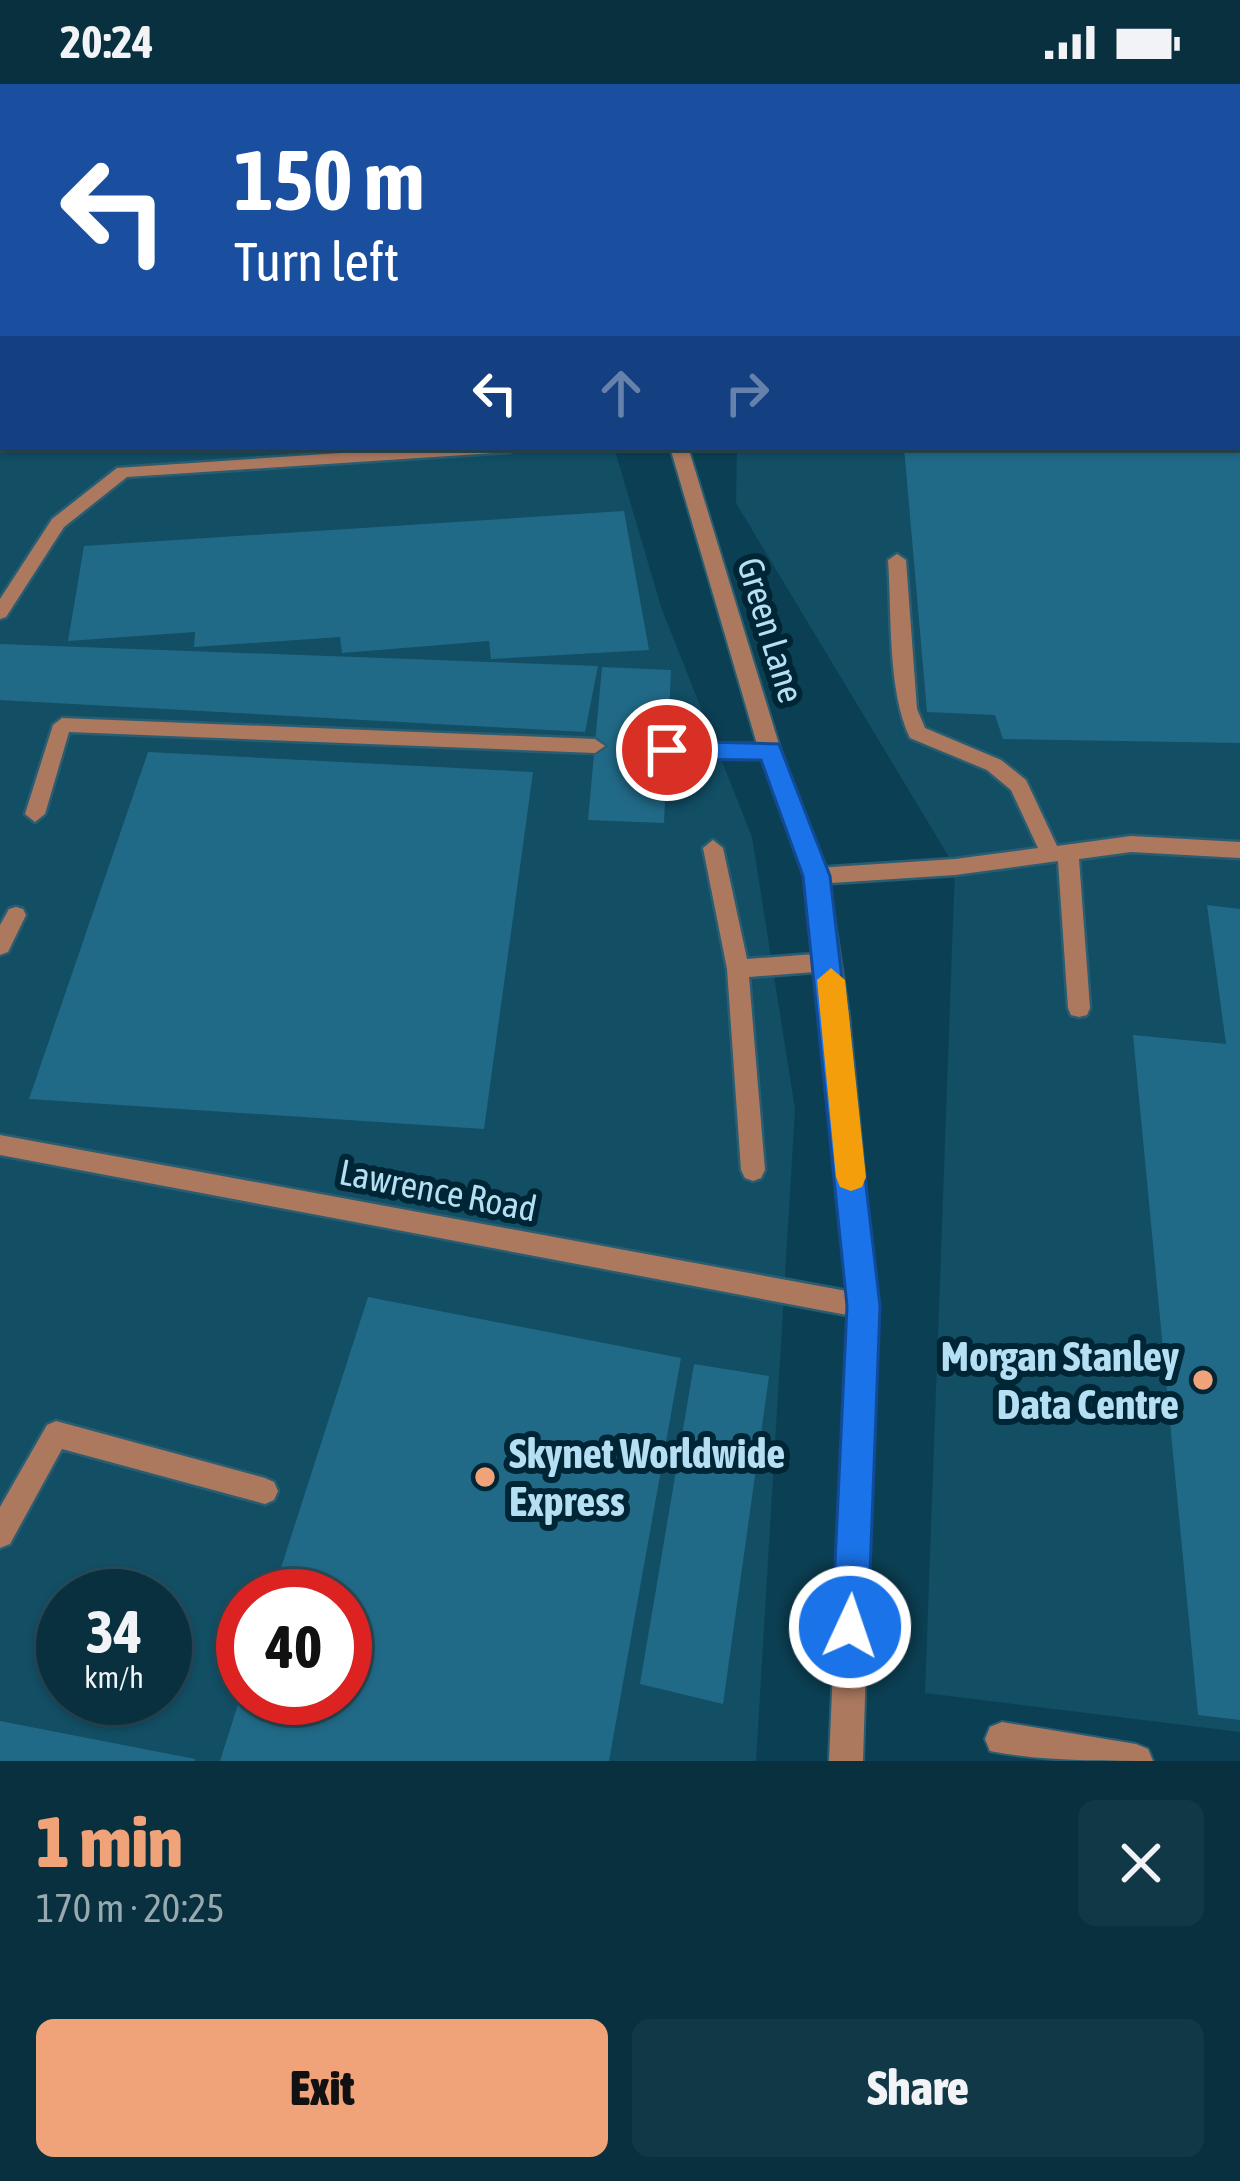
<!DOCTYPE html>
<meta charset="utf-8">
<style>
:root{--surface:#08303f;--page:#113846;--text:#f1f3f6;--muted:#98a9b0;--line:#294b59;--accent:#f0a279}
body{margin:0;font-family:"Asap Condensed",sans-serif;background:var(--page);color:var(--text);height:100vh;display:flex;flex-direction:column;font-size:45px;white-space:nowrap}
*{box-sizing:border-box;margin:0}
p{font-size:39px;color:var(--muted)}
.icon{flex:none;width:66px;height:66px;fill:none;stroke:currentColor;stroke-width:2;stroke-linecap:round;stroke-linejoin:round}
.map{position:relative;height:1677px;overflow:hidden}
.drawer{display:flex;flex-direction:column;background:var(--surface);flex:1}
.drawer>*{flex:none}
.top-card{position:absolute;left:0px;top:0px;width:1242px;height:366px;box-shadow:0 3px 9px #0004,0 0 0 3px var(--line);background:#1a4fa0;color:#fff;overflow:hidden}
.speed{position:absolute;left:36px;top:1485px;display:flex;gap:24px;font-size:60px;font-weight:700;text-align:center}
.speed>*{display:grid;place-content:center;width:156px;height:156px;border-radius:50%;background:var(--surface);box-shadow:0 3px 9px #0004,0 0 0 3px var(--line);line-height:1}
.speed small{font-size:30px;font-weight:400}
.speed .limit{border:18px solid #d22;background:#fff;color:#111}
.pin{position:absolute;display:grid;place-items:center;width:102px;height:102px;color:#fff;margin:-51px;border:6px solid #fff;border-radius:50%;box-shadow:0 3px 12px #0007}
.me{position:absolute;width:132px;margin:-66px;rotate:3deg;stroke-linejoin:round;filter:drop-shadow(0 0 9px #0008)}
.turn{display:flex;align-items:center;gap:42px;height:252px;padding:0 36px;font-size:54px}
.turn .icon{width:156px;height:156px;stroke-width:2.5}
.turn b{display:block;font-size:84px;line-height:102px}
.lanes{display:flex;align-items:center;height:114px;padding:0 36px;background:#0003;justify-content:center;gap:60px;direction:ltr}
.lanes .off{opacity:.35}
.round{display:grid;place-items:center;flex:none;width:126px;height:126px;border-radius:18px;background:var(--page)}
.summary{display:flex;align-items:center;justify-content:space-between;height:204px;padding:0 36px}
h1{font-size:72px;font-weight:800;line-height:90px;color:var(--accent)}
.cta{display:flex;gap:24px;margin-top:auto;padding:24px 36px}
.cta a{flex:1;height:138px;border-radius:18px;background:var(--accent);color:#111;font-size:48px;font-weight:800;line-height:138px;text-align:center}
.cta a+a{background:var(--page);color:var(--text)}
.status{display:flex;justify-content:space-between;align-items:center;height:84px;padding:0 60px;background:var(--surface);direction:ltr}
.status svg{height:33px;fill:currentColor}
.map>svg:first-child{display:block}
.built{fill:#124e64;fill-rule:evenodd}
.green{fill:#8f446c}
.building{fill:#216a87}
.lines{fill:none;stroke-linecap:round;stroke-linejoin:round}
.service-casing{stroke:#2a5d71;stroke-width:5}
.minor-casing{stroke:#2a5d71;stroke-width:4}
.tertiary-casing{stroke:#2a5d71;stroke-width:4}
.service{fill:#ac795f;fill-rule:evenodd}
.minor{fill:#ac795f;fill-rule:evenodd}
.tertiary{fill:#ac795f;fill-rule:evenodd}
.route{fill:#1a73e8;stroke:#114b97;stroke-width:3}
.slow{fill:#f59e0b}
.poi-dot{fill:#f0a279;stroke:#002635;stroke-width:4.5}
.labels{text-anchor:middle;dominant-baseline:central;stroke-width:12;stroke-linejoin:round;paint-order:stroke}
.street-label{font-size:36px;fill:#b5e0f4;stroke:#002635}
.near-poi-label{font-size:42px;font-weight:bold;fill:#b5e0f4;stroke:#002635;text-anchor:end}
</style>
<div class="status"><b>20:24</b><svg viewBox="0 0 49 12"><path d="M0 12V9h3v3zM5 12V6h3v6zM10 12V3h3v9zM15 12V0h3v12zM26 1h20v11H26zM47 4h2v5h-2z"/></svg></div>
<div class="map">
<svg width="1240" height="1677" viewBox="0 0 1240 1677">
<rect width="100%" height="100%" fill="#0b4054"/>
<path class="built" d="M1240 157V1648L925 1609 955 783 736 419 737 363H1239Z
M104 363H614L661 523 752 753 795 1025 756 1677H0V368ZM63 1512H165V1614H63ZM243 1512H345V1614H243Z"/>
<path class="green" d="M0 0H655L3 3 0 360Z"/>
<path class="building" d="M904 363H1240V659L1003 655 995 631 927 628Z
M624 427 649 566 491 575 489 557 342 569 340 553 194 563 195 548 68 557 84 462Z
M0 560 598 582 585 648 0 616Z
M602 583 671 586 664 739 588 736Z
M148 668 533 688 484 1045 29 1015Z
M1207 821 1240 825V1636L1198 1631 1133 951 1226 960Z
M368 1213 681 1274 609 1677H220L240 1614H345V1512H272Z
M694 1280 769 1292 723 1620 640 1600Z
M0 1637 195 1675V1677H0Z"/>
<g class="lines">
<g class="service-casing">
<path id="service" d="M432 363H518L510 368 127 393 64 443 6 533 0 535V515L52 435 117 384Z
M897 470 906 476 917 625 925 644 1001 676 1026 696 1057 762 1131 752 1240 758V774L1131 768 1079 775 1090 924 1087 931 1079 933 1071 931 1068 924 1058 777 955 791 816 800 809 798 806 792 809 786 816 784 955 775 1038 764 1011 706 987 686 910 654C887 606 892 530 888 476Z
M62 634 595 655 605 662 595 669 69 648 45 730 35 738 25 730 53 641Z
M667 659 770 660 780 667 770 674 667 673 657 666Z
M713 756 723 764 747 875 828 869 836 872 839 878 836 884 828 887 749 893 765 1086 761 1094 753 1097 745 1094 741 1086 727 885 703 764Z
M16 823 23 825 26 831 8 868 0 871V841L9 825Z
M0 1051 863 1210 872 1214 875 1222 872 1230 863 1234 0 1071Z
M56 1337 265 1394 274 1398 278 1407 274 1416 265 1420 62 1365 10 1460 0 1464V1423L47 1341Z"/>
</g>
<g class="minor-casing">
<path id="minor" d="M1031 0H1045V3H1031Z
M1239 131 1240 132V142H1239Z
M1002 1638 1136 1660 1148 1665 1153 1677C1102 1677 1038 1677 990 1667L985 1655 990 1643Z"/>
</g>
<g class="tertiary-casing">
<path id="tertiary" d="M666 0H680V3H666Z
M670 363H688L781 667 828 792 849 931 877 1222 863 1677H829L849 1222 823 931 804 792 759 667Z"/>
</g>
<use href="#service" class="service"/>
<use href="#minor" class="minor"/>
<use href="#tertiary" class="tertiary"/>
</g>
<path class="route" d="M667 657 779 660 830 792 880 1222 868 1543 863 1556 850 1562 837 1556 832 1543 847 1222 803 792 761 676 667 675 655 666Z"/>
<path class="slow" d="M831 884 845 896 866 1093 862 1103 851 1107 840 1103 836 1093 817 896Z"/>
<g class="poi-dot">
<circle cx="1203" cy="1296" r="12"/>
<circle cx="485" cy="1393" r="12"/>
</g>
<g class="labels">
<g class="street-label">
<text transform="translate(771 546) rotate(73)">Green Lane</text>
<text transform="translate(438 1106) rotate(11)">Lawrence Road</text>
</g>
<g class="near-poi-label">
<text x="1179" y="1272">Morgan Stanley<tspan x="1179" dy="48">Data Centre</tspan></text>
<text x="509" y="1369" text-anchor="start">Skynet Worldwide<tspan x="509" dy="48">Express</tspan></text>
</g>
</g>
</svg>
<div class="speed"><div>34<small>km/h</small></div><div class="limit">40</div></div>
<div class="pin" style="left:667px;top:666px;background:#d93025"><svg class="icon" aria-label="arrive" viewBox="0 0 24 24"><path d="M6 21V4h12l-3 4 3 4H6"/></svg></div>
<svg class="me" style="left:850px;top:1543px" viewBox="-20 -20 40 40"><circle r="17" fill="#1a73e8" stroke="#fff" stroke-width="3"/><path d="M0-11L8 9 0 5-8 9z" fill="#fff"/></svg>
<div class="top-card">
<div class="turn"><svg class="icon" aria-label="left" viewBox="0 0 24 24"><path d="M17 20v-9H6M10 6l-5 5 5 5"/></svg><div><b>150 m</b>Turn left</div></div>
<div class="lanes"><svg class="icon" aria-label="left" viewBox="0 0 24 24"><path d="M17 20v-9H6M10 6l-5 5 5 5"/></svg><svg class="icon off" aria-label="ahead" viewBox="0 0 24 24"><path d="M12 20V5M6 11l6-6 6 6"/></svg><svg class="icon off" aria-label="right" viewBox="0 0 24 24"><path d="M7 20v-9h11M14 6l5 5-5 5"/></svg></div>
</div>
</div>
<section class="drawer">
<div class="summary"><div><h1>1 min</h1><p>170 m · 20:25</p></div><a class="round"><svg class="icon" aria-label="close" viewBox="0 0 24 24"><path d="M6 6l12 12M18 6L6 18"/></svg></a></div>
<div class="cta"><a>Exit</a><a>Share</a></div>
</section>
